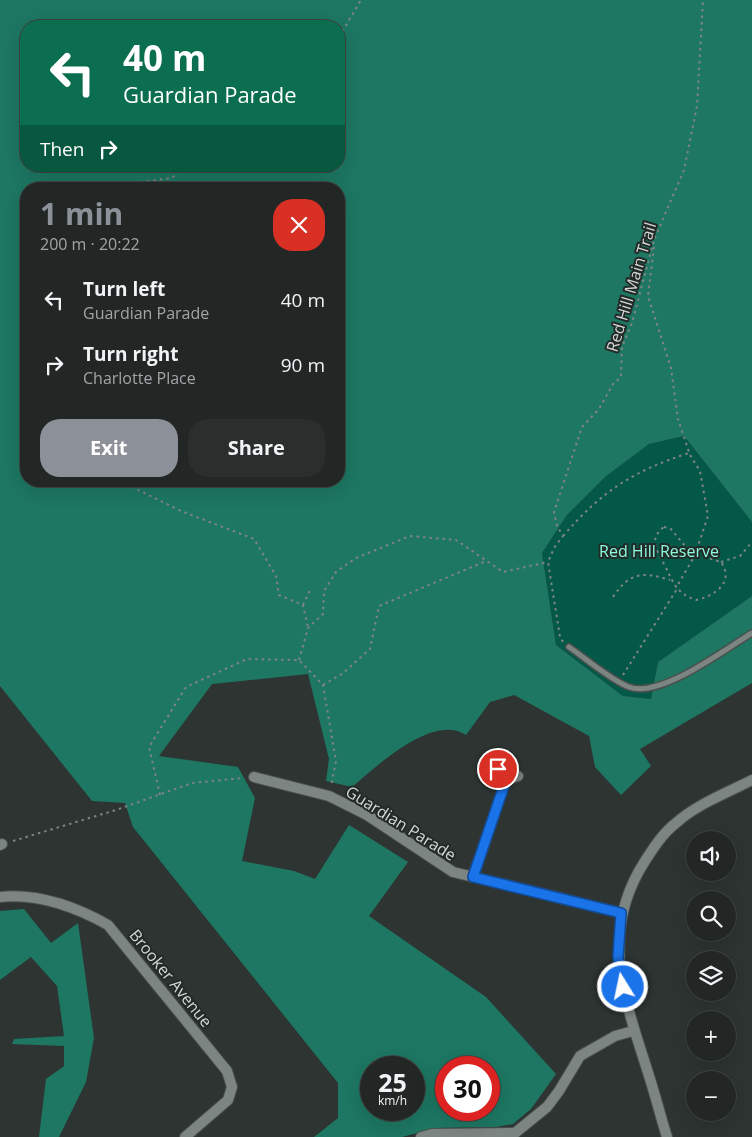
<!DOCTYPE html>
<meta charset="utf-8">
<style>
:root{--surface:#222725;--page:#2a2f2d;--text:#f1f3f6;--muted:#a2a5a7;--line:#3f4442;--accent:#8c9099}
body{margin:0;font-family:"Open Sans",sans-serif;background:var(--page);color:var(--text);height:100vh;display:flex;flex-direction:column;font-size:19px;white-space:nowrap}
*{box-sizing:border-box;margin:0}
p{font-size:16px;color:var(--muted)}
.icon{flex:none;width:28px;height:28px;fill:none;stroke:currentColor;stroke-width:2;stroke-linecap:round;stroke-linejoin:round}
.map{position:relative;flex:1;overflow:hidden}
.details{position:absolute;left:20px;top:182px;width:325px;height:305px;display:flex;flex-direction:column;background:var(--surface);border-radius:20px;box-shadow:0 5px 20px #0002,0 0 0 1px var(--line)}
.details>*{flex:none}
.hud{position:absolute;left:20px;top:20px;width:325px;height:152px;border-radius:20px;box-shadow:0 5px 20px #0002,0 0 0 1px var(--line);background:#0b6e4f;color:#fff;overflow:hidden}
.controls{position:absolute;left:686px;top:831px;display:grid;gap:10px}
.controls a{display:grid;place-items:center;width:50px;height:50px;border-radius:50%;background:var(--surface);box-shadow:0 5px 20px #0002,0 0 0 1px var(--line);font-size:25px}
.speed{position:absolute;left:360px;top:1056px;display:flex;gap:10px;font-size:25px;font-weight:700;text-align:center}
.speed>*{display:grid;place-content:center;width:65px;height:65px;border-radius:50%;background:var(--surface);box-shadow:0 5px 20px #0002,0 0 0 1px var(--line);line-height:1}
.speed small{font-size:12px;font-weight:400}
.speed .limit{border:8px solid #d22;background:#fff;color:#111}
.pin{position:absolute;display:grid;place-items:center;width:42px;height:42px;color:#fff;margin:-21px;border:2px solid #fff;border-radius:50%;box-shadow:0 1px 5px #0007}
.me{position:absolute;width:55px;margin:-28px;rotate:350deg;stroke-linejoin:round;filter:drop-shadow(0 0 4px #0008)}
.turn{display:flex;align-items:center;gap:18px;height:105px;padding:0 20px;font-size:22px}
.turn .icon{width:65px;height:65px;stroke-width:2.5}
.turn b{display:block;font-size:35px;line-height:42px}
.then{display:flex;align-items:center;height:48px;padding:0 20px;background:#0003;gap:10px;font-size:19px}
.round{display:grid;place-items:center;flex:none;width:52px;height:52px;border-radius:20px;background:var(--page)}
.overview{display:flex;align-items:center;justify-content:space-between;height:85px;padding:0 20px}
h1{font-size:30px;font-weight:700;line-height:38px;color:var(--accent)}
.action{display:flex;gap:10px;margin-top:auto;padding:10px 20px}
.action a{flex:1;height:58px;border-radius:20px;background:var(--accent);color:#fff;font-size:20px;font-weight:700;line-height:58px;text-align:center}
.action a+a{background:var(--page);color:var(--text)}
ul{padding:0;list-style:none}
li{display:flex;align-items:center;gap:15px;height:65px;padding:0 20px}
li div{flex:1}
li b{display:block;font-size:19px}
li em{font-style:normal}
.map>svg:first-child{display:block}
.green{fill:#035847}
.forest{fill:#1d7762;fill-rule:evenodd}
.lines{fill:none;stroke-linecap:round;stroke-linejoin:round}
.lane-casing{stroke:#4a504e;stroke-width:8}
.street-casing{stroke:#4a504e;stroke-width:12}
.path{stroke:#7f8582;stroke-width:2;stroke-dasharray:2.5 4;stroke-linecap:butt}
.lane{stroke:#7d8582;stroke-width:5}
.street{stroke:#7d8582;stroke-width:10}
.route-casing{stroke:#114b97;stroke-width:12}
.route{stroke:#1a73e8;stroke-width:9}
.labels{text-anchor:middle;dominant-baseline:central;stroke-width:4;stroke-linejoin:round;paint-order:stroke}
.street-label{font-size:16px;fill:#d4d8d6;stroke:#232a28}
.park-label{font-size:16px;fill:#8bfbdc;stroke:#232a28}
</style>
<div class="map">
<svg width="752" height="1137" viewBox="0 0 752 1137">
<rect width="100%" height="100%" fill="#2d3431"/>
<path class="green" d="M684 436 752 522V596L658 662 651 699 623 696 556 645 542 553 567 515 605 477 649 444Z"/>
<path class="forest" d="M0 0H752V522L684 436 649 444 605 477 567 515 542 553 556 645 623 696 651 699 658 662 752 596V683L640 749 651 766 621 795 595 767 589 736 514 695 490 702 466 735C433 713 377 766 352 787L326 781 329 759 308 674 212 684 159 756 238 767 255 798 242 861 294 871 315 879 349 825 408 862 369 916 486 997 556 1074 531 1109 513 1124 496 1127 435 1128 402 1137H314L338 1118V1083L133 827 125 803 92 801 0 686ZM26 26H339V166H26ZM26 189H339V481H26ZM371 1068H414V1110H371ZM446 1068H489V1110H446Z
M24 909 51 943 78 923 94 1038 86 1082 59 1137H39L46 1079 64 1066V1046L12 1044 14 1039 64 1036 57 986 31 957 0 980V911Z"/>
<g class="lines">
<g class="lane-casing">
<path id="lane" d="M569 647C585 658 612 681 629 687 660 699 725 649 752 633"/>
</g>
<g class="street-casing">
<path id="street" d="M254 777 329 796 367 815 453 872 621 913
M506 780 518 776
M0 845 2 844
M473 877 506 780 498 769
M0 897C38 893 76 907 108 925L227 1071 232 1087 228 1100 185 1137
M421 1137 432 1134 515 1133 547 1107 559 1091 580 1056 615 1036 633 1031
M667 1137C661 1118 656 1098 650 1079 626 1002 597 935 645 861 654 847 663 833 676 823 697 804 727 793 752 780"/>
</g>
<path class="path" d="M339 37 361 0
M89 189 172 178 184 166
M654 247 648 296 671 368 678 419 690 455 700 471 708 516 695 555 676 588
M120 481 181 511 254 539 276 576 279 595 303 605 308 628
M664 527 670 528 691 553 721 562C735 582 715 596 696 600 675 593 673 581 664 564 657 550 648 539 664 527Z
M563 536C602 491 633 471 689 453
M721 562 740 556 752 542
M613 597C630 571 644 572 670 580
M303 605 311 588
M563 642 560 637 548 562 554 548 563 536 557 526 554 512 582 427 599 409 613 384 621 377 622 347 632 323 654 240 684 170 697 106 703 0
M299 660 308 628 323 614 324 591 336 572 356 558 410 536 456 540 503 572 548 562
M623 675 677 589
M323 685 342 674 370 649 379 606 486 561
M160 795 149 747 186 687 247 659 299 660 323 685 336 761 331 786
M13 841 116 810 192 783 244 778"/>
<use href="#lane" class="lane"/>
<use href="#street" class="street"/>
</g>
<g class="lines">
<g class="route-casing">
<path id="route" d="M498 769 506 780 473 877 621 913 618 957 623 987"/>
</g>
<use href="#route" class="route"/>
</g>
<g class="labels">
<g class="street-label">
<text transform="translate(631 287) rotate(-73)">Red Hill Main Trail</text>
<text transform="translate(401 823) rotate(32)">Guardian Parade</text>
<text transform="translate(171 978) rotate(51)">Brooker Avenue</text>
</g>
<g class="park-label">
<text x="659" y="551">Red Hill Reserve</text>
</g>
</g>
</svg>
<div class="controls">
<a><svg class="icon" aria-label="sound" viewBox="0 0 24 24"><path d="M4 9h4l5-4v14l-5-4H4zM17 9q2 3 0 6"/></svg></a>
<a><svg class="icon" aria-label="search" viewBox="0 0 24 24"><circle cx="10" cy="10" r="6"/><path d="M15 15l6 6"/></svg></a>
<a><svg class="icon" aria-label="layers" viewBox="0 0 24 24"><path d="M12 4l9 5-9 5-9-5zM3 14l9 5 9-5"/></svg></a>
<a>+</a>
<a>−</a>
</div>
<div class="speed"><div>25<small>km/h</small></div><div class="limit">30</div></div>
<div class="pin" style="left:498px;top:769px;background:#d93025"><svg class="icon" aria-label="arrive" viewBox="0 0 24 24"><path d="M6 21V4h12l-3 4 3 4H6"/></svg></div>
<svg class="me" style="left:623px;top:987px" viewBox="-20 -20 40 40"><circle r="17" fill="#1a73e8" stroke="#fff" stroke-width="3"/><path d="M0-11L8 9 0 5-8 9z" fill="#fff"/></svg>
<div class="hud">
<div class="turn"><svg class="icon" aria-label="left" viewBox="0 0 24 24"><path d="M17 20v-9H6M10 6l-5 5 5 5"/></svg><div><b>40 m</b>Guardian Parade</div></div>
<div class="then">Then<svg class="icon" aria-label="right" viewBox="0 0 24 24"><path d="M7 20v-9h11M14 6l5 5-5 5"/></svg></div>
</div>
<section class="details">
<div class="overview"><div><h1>1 min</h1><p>200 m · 20:22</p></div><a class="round" style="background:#d93025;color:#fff"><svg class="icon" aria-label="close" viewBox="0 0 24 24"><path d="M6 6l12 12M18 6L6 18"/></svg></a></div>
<ul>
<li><svg class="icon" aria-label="left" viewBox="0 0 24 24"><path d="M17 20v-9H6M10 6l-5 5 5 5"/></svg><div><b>Turn left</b><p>Guardian Parade</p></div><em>40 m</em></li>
<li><svg class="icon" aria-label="right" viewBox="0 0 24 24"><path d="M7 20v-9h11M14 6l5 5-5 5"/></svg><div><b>Turn right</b><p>Charlotte Place</p></div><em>90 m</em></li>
</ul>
<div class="action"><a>Exit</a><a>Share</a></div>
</section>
</div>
